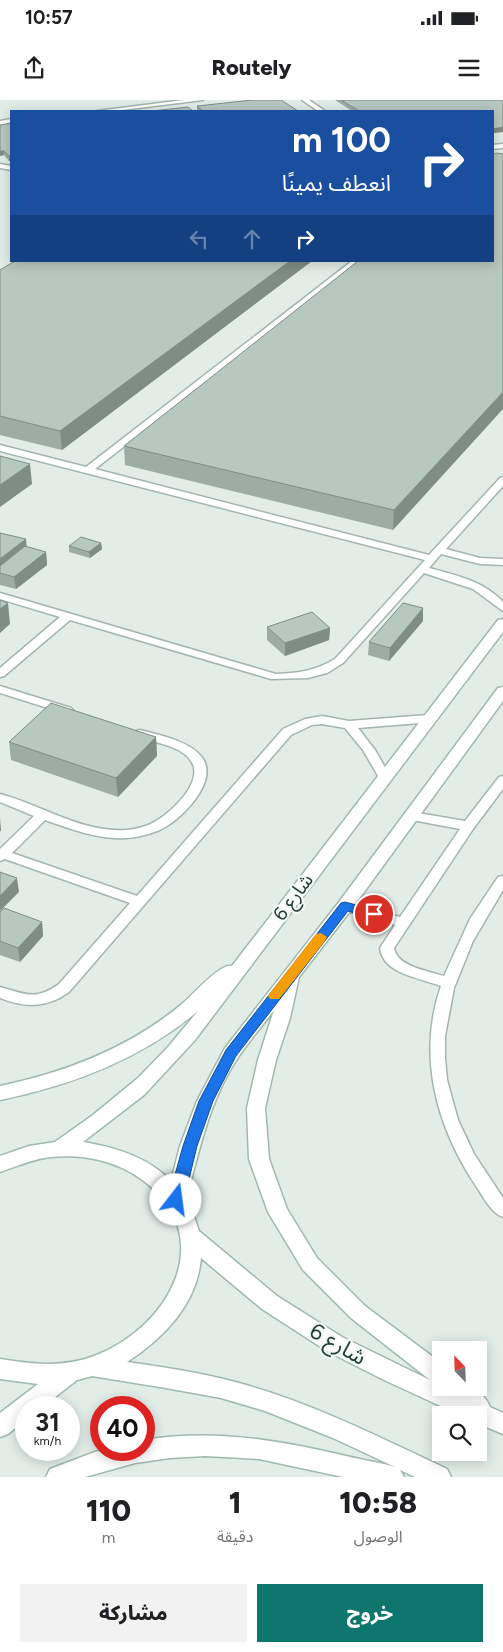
<!DOCTYPE html>
<html lang="ar">
<meta charset="utf-8">
<style>
:root{--surface:#fff;--page:#f2f2f2;--text:#202124;--muted:#757577;--accent:#0f766e}
body{margin:0;font-family:Figtree,"Noto Sans Arabic",sans-serif;background:var(--page);color:var(--text);direction:rtl;height:100vh;display:flex;flex-direction:column;font-size:19px;white-space:nowrap}
*{box-sizing:border-box;margin:0}
p{font-size:16px;color:var(--muted)}
.icon{flex:none;width:28px;height:28px;fill:none;stroke:currentColor;stroke-width:2;stroke-linecap:round;stroke-linejoin:round}
.map{position:relative;height:1377px;overflow:hidden;direction:ltr}
.side{display:flex;flex-direction:column;background:var(--surface);flex:1}
.side>*{flex:none}
.guide{position:absolute;left:10px;top:10px;width:484px;height:152px;border-radius:0px;box-shadow:0 2px 12px #0003;direction:rtl;background:#1a4fa0;color:#fff;overflow:hidden}
.needle{width:32px;rotate:337deg}
.buttons{position:absolute;left:432px;top:1241px;display:grid;gap:10px}
.buttons a{display:grid;place-items:center;width:55px;height:55px;border-radius:0px;background:var(--surface);box-shadow:0 2px 12px #0003;font-size:25px}
.speed{position:absolute;left:15px;top:1296px;display:flex;gap:10px;font-size:25px;font-weight:700;text-align:center}
.speed>*{display:grid;place-content:center;width:65px;height:65px;border-radius:50%;background:var(--surface);box-shadow:0 2px 12px #0003;line-height:1}
.speed small{font-size:12px;font-weight:400}
.speed .limit{border:8px solid #d22;background:#fff;color:#111}
.pin{position:absolute;display:grid;place-items:center;width:42px;height:42px;color:#fff;margin:-21px;border:2px solid #fff;border-radius:50%;box-shadow:0 1px 5px #0007}
.me{position:absolute;width:55px;margin:-28px;rotate:15deg;stroke-linejoin:round;filter:drop-shadow(0 0 4px #0008)}
.turn{display:flex;align-items:center;gap:18px;height:105px;padding:0 20px;font-size:22px}
.turn .icon{width:65px;height:65px;stroke-width:2.5}
.turn b{display:block;font-size:35px;line-height:42px}
.lanes{display:flex;align-items:center;height:48px;padding:0 20px;background:#0003;justify-content:center;gap:25px;direction:ltr}
.lanes .off{opacity:.35}
.eta{display:flex;justify-content:space-evenly;align-items:center;height:85px;text-align:center}
.eta b{font-size:30px;font-weight:800;line-height:35px}
.cta{display:flex;gap:10px;margin-top:auto;padding:10px 20px}
.cta a{flex:1;height:58px;border-radius:0px;background:var(--accent);color:#fff;font-size:20px;font-weight:800;line-height:58px;text-align:center}
.cta a+a{background:var(--page);color:var(--text)}
.status{display:flex;justify-content:space-between;align-items:center;height:35px;padding:0 25px;background:var(--surface);direction:ltr}
.status svg{height:14px;fill:currentColor}
header{display:flex;justify-content:space-between;align-items:center;height:65px;padding:0 20px;background:var(--surface);font-size:22px;font-weight:800}
.map>svg:first-child{display:block}
.lines{fill:none;stroke-linecap:round;stroke-linejoin:round}
.lane-casing{stroke:#a4b5af;stroke-width:3}
.secondary-casing{stroke:#a0b9af;stroke-width:3}
.lane{fill:#fff;fill-rule:evenodd}
.secondary{fill:#fff;fill-rule:evenodd}
.wall{fill:#9daca5}
.shaded-wall{fill:#808c86}
.building{fill:#b7c8c0;stroke:#808c86}
.route{fill:#1a73e8;stroke:#114b97}
.slow{fill:#f59e0b}
.labels{text-anchor:middle;dominant-baseline:central;stroke-width:4.5;stroke-linejoin:round;paint-order:stroke}
.street-label{font-size:19px;fill:#213e36;stroke:#f2f9f6}
.near-street-label{font-size:22px;fill:#213e36;stroke:#f2f9f6}
</style>
<div class="status"><b>10:57</b><svg viewBox="0 0 49 12"><path d="M0 12V9h3v3zM5 12V6h3v6zM10 12V3h3v9zM15 12V0h3v12zM26 1h20v11H26zM47 4h2v5h-2z"/></svg></div>
<header><svg class="icon" aria-label="menu" viewBox="0 0 24 24"><path d="M4 6h16M4 12h16M4 18h16"/></svg>Routely<svg class="icon" aria-label="share" viewBox="0 0 24 24"><path d="M12 15V3M7 8l5-5 5 5M5 13v7h14v-7"/></svg></header>
<div class="map">
<svg width="503" height="1377" viewBox="0 0 503 1377">
<rect width="100%" height="100%" fill="#e2ede8"/>
<g class="lines">
<g class="lane-casing">
<path id="lane" d="M184 0H203L114 11H97Z
M302 0H309L325 11H318Z
M11 19V23L0 25V21Z
M503 44V48L492 49V45Z
M0 64 11 66V70L0 68Z
M352 161H361L95 369 429 455 500 378 503 377V386L446 449 480 458 503 459V465L480 464 441 454 429 468C455 475 484 481 503 502V511L473 489 424 473 343 563 327 573 308 578 271 579 70 520 4 576 0 577V568L60 517 0 499V493L276 574C298 573 315 571 335 559L425 460 0 351V345L86 367Z
M0 586 71 608 73 610 67 614 0 593Z
M428 615 432 616 434 619 432 622 358 628 375 650 391 678 385 682 381 681 363 650 345 628 322 624 312 625 291 635 69 892C47 908 25 908 0 898V887C25 894 36 901 59 884L130 803 5 759 0 761V749L34 716 0 702V694C42 705 81 733 127 730 137 729 148 726 156 721 172 712 205 681 191 661 181 645 152 642 136 637L134 634 136 631 140 630C159 635 186 640 200 655 221 678 186 714 167 726 156 733 140 737 127 738 99 740 71 729 45 720L12 753 137 796 283 629 305 619 322 616 349 621Z
M503 676V689L473 729 394 848C397 867 429 871 444 876L470 819 498 777 503 776V790L473 841 454 888 445 936V959L447 980 458 1020 474 1054 503 1098V1117C491 1113 483 1096 476 1086 436 1026 417 955 441 886 420 878 383 874 380 848L395 825 340 809 338 806 340 803 345 801 400 817 460 729 407 719 406 716 407 713 412 712 465 721 499 677Z"/>
</g>
<g class="secondary-casing">
<path id="secondary" d="M503 519V532L195 940 144 995 83 1042C115 1047 148 1057 171 1081L180 1046 197 1001 225 948 339 802 498 588 503 587V601L351 810 299 877 290 918 276 960 265 1008 269 1059 287 1109 317 1158 365 1206 441 1263V1288C462 1288 481 1285 490 1307L503 1313V1334L479 1324V1315H460L382 1279 327 1251 262 1209 201 1158C197 1204 164 1238 127 1262 164 1267 203 1273 239 1283 312 1303 379 1337 447 1369L451 1377H415L400 1370 404 1377H343L259 1359 205 1356 170 1358 135 1363 85 1377H46L50 1369 95 1352 102 1350H144V1340C213 1329 279 1340 346 1356 362 1360 379 1362 395 1367L333 1338 265 1311 221 1298 166 1288 92 1276 77 1280 41 1308H26V1319L8 1334 0 1337V1313L38 1284 0 1279V1259C31 1264 63 1268 94 1256 169 1228 221 1136 141 1079 115 1060 82 1054 51 1057 33 1059 17 1066 0 1072V1056L29 1046 55 1042 93 1015 138 978 168 947 198 911C141 959 73 985 0 1000V986C67 972 129 948 182 904 193 895 220 863 232 866L498 520ZM274 910 258 960 247 1008 249 1059 268 1112 303 1170 351 1218 430 1280 342 1237 277 1196 199 1131 193 1113 186 1100C199 1051 210 998 239 956 250 940 263 925 274 910Z"/>
</g>
<use href="#lane" class="lane"/>
<use href="#secondary" class="secondary"/>
</g>
<path class="wall" d="M335 0H503V32L492 33V11H352Z
M197 6 298 11H197Z
M11 23V61H9L4 55 0 56Z
M503 54 393 430 125 365 124 346Z
M15 161H312L62 350 0 335V170Z
M0 433 26 447 46 452 47 465 16 489 0 485Z
M101 443 102 449 90 458 69 452V446Z
M423 521 389 561 368 555 369 542Z
M267 527 330 528 329 540 285 556 267 540Z
M156 637 157 656 118 697 11 660 9 642Z
M0 812 42 822 43 836 20 862 0 855Z"/>
<path class="shaded-wall" d="M503 27V32L492 33V29Z
M0 51H4V55L0 56Z
M9 56H11V61H9Z
M290 161H312L62 350 60 331Z
M503 292V309L393 430 394 410Z
M30 364 32 384 0 407V385Z
M26 439 27 452 0 473V459Z
M101 443 102 449 90 458 89 452Z
M46 452 47 465 16 489 14 477Z
M8 503 10 524 0 533V509Z
M423 508V521L389 561 390 548Z
M330 528 329 540 285 556V543Z
M156 637 157 656 118 697 116 678Z
M0 718 1 730 0 732Z
M17 778 19 792 0 811V796Z
M42 822 43 836 20 862 18 848Z"/>
<path class="building" d="M253 0H281L298 11H203L197 6Z
M341 0H503V27L492 29V11H359Z
M188 7 193 11H152Z
M11 23V56H9L4 51H0V25Z
M496 53 503 54V292L394 410 124 346 358 161H492V55Z
M15 161H290L60 331 0 316V170Z
M0 356 30 364 0 385Z
M0 433 26 439 0 459Z
M81 437 101 443 89 452 69 446Z
M25 446 46 452 14 477 0 473V466Z
M0 500 8 503 0 509Z
M403 503 423 508 390 548 369 542Z
M312 512 330 528 285 543 267 527Z
M51 603 156 637 116 678 9 642Z
M0 772 17 778 0 796Z
M4 808 42 822 18 848 0 841V812Z"/>
<path class="route" d="M345 802 379 811 380 814 374 819 348 811 236 956 213 1001 197 1046 184 1100 181 1104 176 1106 171 1104 168 1100 183 1046 199 1001 226 950 341 803Z"/>
<path class="slow" d="M321 833 327 837 325 841 279 899H270L268 896 270 893 316 834Z"/>
<g class="labels">
<g class="street-label">
<text transform="translate(293 797) rotate(-53)">شارع 6</text>
</g>
<g class="near-street-label">
<text transform="translate(338 1244) rotate(30)">شارع 6</text>
</g>
</g>
</svg>
<div class="buttons">
<a><svg class="needle" viewBox="-14 -14 28 28"><path d="M0-13l5 13h-10z" fill="#e53935"/><path d="M0 13l5-13h-10z" fill="#757577"/></svg></a>
<a><svg class="icon" aria-label="search" viewBox="0 0 24 24"><circle cx="10" cy="10" r="6"/><path d="M15 15l6 6"/></svg></a>
</div>
<div class="speed"><div>31<small>km/h</small></div><div class="limit">40</div></div>
<div class="pin" style="left:374px;top:814px;background:#d93025"><svg class="icon" aria-label="arrive" viewBox="0 0 24 24"><path d="M6 21V4h12l-3 4 3 4H6"/></svg></div>
<svg class="me" style="left:176px;top:1100px" viewBox="-20 -20 40 40"><circle r="19" fill="#fff"/><path d="M0-13L10 11 0 6-10 11z" fill="#1a73e8"/></svg>
<div class="guide">
<div class="turn"><svg class="icon" aria-label="right" viewBox="0 0 24 24"><path d="M7 20v-9h11M14 6l5 5-5 5"/></svg><div><b>100 m</b>انعطف يمينًا</div></div>
<div class="lanes"><svg class="icon off" aria-label="left" viewBox="0 0 24 24"><path d="M17 20v-9H6M10 6l-5 5 5 5"/></svg><svg class="icon off" aria-label="ahead" viewBox="0 0 24 24"><path d="M12 20V5M6 11l6-6 6 6"/></svg><svg class="icon" aria-label="right" viewBox="0 0 24 24"><path d="M7 20v-9h11M14 6l5 5-5 5"/></svg></div>
</div>
</div>
<section class="side">
<div class="eta">
<div><b>10:58</b><p>الوصول</p></div>
<div><b>1</b><p>دقيقة</p></div>
<div><b>110</b><p>m</p></div>
</div>
<div class="cta"><a>خروج</a><a>مشاركة</a></div>
</section>
